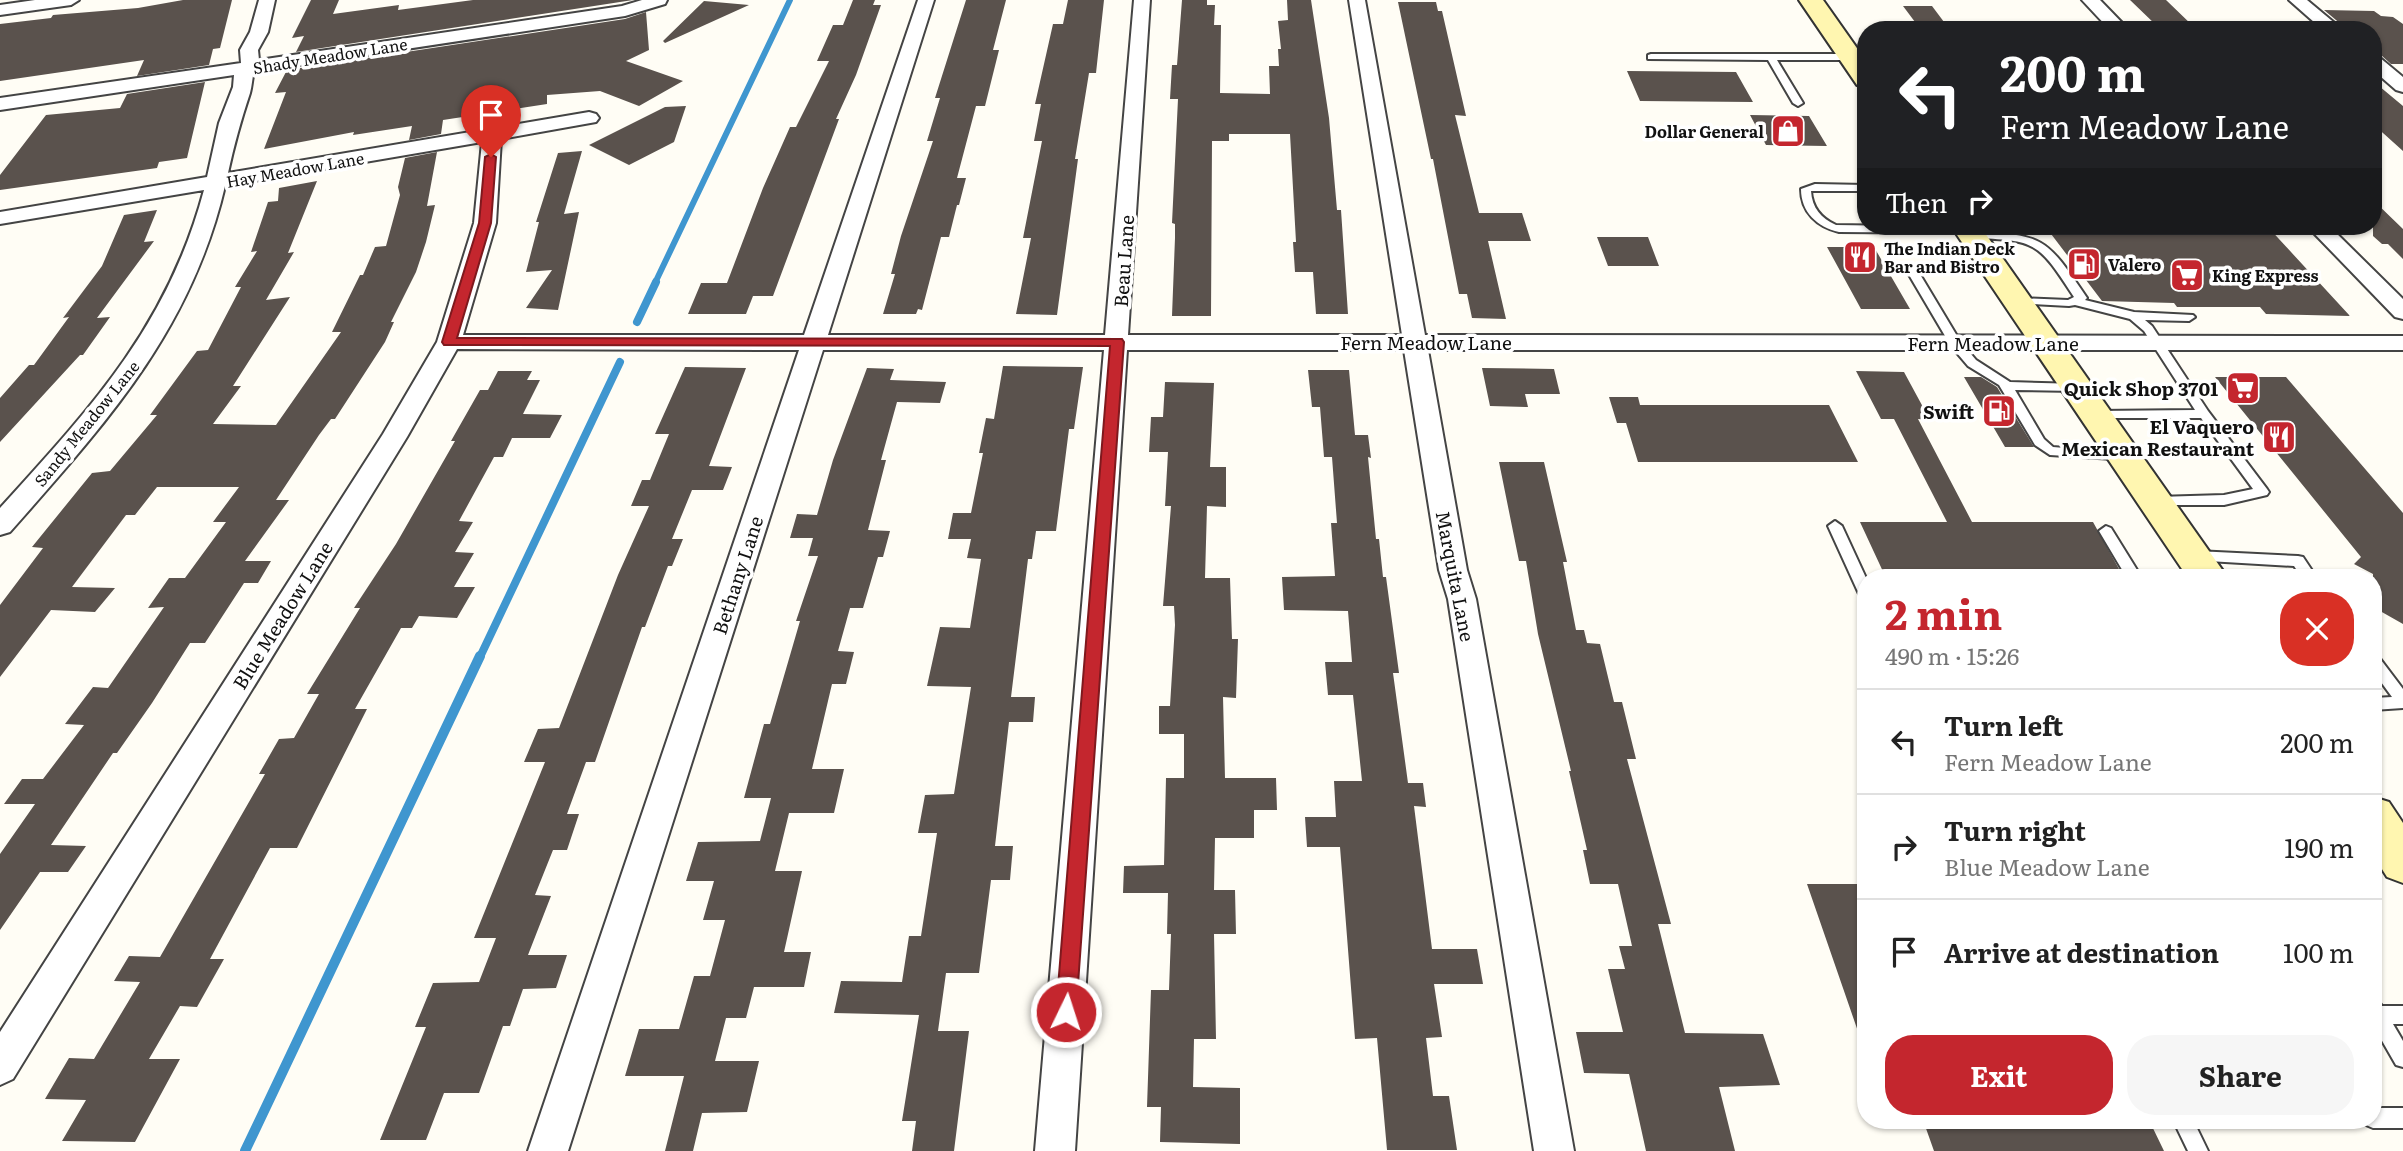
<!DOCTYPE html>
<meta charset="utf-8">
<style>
:root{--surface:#fff;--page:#f6f6f6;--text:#222;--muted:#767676;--line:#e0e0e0;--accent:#c4262e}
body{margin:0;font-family:Literata,serif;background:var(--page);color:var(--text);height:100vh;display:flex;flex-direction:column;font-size:26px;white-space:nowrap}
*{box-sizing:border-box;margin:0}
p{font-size:23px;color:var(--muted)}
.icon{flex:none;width:38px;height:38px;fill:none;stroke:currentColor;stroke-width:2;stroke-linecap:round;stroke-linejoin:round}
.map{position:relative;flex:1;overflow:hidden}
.sheet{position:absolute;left:1857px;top:569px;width:525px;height:560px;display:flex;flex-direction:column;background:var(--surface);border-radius:28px;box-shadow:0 2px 5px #0004}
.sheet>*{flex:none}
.hud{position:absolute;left:1857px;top:21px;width:525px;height:214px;border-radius:28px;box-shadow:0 2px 5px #0004;background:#202124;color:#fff;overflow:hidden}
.pin{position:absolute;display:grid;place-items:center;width:60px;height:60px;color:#fff;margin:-72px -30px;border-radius:50% 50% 50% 0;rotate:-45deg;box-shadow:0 0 7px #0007}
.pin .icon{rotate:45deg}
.me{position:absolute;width:77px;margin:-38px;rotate:4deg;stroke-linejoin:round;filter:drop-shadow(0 0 5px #0008)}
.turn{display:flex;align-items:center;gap:24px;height:147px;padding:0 28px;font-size:32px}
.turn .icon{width:91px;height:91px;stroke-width:2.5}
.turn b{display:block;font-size:49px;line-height:60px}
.then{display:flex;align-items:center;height:66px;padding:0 28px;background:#0003;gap:14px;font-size:26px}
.round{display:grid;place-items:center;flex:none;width:74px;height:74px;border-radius:28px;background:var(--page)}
.headline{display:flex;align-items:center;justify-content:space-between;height:119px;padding:0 28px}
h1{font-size:42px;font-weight:700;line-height:52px;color:var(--accent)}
.cta{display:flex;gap:14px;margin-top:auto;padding:14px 28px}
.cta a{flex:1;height:80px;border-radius:28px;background:var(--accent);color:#fff;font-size:28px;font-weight:700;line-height:80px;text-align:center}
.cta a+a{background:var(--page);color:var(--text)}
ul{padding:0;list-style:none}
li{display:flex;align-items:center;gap:21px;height:105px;padding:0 28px;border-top:2px solid var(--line)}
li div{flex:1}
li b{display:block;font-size:26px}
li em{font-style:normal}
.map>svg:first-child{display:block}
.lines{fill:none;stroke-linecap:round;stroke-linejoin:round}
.stream-far2{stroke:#3f96cf;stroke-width:6}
.stream-far1{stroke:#3f96cf;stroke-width:8}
.stream{stroke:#3f96cf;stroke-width:10}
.building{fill:#5a524d}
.lane-casing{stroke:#444;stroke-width:4}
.street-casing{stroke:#444;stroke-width:4}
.secondary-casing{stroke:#333;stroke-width:4}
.lane{fill:#fff;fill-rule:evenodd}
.street{fill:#fff;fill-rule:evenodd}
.secondary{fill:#fff6b0;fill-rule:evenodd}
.route{fill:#c4262e;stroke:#7f191e;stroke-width:2}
.labels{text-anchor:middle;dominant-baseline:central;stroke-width:7;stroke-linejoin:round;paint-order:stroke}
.far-street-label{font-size:16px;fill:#111;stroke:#fff}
.far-poi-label{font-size:16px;font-weight:bold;fill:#111;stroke:#fff;text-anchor:start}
.street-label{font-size:19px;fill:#111;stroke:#fff}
.poi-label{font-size:19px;font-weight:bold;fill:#111;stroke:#fff;text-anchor:end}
</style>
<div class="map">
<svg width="2403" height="1151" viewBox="0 0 2403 1151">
<rect width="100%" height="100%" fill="#fffdf5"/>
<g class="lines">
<path class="stream-far2" d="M655 283 790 0"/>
<path class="stream-far1" d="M637 322 656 282
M480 657 620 362"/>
<path class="stream" d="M245 1151 480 656"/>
</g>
<path class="building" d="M183 0H232L220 48 213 49 209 65 137 76 144 60 0 81V24L51 18 53 15 138 8Z
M311 0H339L333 14 399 5 398 10 473 0H633L296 52 304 36 292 38Z
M853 0H875L873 5H881L856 75 836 119H839L773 296H753L746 314H688L701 283H727L763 188 790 127H796L829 61H817L833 25H843Z
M966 0H1006L993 50H999L985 106H976L957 178H966L959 205H957L949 237H941L922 310 918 309 916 314H883L895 274H891L901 236 933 141H927L940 98H935Z
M1068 0H1104L1096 73H1089L1075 159H1078L1057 315 1016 314 1031 238H1023L1042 141H1034L1041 104H1035L1053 24H1063Z
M1182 0H1207V5H1215L1214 25H1221L1220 93 1270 94 1269 66H1279L1278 49H1281L1278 21 1288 20 1287 0H1311L1329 118 1337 210H1341L1348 314H1316L1313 272H1295L1293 242H1296L1290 134H1229V141H1212L1211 316H1172L1175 238V224L1172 223 1178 99H1170L1172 65H1177Z
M2130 0H2166L2194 27 2157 26Z
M704 1 749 5 665 43 663 41Z
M1398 2H1436L1438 11H1442L1466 116 1455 115 1479 213H1522L1531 241H1488L1506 319 1472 318 1467 294H1459L1433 159H1431Z
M1903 6H1932L1950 30H1921Z
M2324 10 2374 11 2381 16 2393 17 2403 24V64H2391L2381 55 2373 54V30H2348Z
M646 12 649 50 626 61 683 81 639 106 600 91 547 95V104L443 120 441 134 409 140 412 126 353 135 354 132 264 149 286 92 275 93 287 70 625 19Z
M1627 71 1736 72 1753 102 1640 101Z
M2373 81 2403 106V151L2373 124Z
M205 82 187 158 159 162 157 168 0 190V175L46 115 120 108 127 94Z
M686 106 674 142 629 165 589 145 665 107Z
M1750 115 1809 116 1827 146 1766 145Z
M582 151 564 214 579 212 558 310 526 308 552 270 526 272 539 222H536L558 153Z
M437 152 427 206 435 205 426 242 416 272 391 322H394L385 342 335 419H331L319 435 276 500H289L245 561H271L258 583H244L205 643H190L152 703 117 753H113L51 845 86 846 68 872H40L0 930V854L35 804H4L22 779H43L84 725 65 724 93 687 108 688 164 607 148 608 169 578H185L226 522H213L239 487H157L135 515H126L72 587 115 588 95 612 51 610 0 677V605L43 548 32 547 92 473 110 471 157 415H150L197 351 208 350 241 287H235L257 251 251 252 268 202 278 201 279 188 317 181 288 253 294 252 266 300 290 297 233 386H241L213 424 276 425 341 332H332L360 275H363L375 247 386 246 400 195 398 187 405 158Z
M2373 200 2403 229V259L2388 244H2382L2373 236Z
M157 210 144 242 154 241 97 318 110 317 83 355H80L0 442V398L29 365H34L69 317 63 318 102 266 124 215Z
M2045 226H2267L2350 316 2266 314 2260 307H2177L2174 303 2102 301Z
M1597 237H1648L1659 266H1608Z
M1827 247H1874L1910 309H1861Z
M1003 366 1083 367 1074 429H1069L1056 531H1036L1032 559H1028L1011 697H1035L1033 722H1009L995 846H1013L1010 880H991L979 973H946L938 1031H969L954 1151H912L916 1121H902L919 1015 834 1013 841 981 902 982 909 936H921L937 833H918L925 795 954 794 971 687 927 686 940 627 970 628 981 559 967 558 971 539H948L953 513H971L983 453H979L986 418 994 419Z
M685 367 746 368 709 466 732 467 723 490H692L672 539H683L672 566H668L645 627H642L595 762H586L567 814H579L567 850H553L535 895 551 896 528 955H567L556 988 523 989 510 1026H503L479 1093H444L426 1140H380L426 1027H415L433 983 479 982 496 938H474L545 762H524L538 729 559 728 618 575 649 506H631L642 480H650L669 434H655Z
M867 368 894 369 890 380 946 382 940 403 897 402 881 460H886L868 530 890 531 883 557H878L863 608H850L838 651 854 652 846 684H832L812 769H844L834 813H789L775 871H802L784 952H811L804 987H754L746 1018H726L715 1061H759L747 1112 702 1113 693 1151H665L684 1076H625L639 1029H679L694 976H710L725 920H703L714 881H686L698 842 760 841 771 798H744L764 724H770L800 621H796L818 556H808L813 538H790L797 514 817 515 833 460Z
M1482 368 1554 369 1560 394H1525L1528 407 1490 406Z
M1308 370H1349L1355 435H1368L1371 458 1368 457 1376 539H1379L1383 577H1386L1399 673H1393L1408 783H1423L1426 807 1414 806 1432 949H1477L1483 984H1434L1442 1037 1426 1038 1433 1096H1449L1457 1150H1387L1377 1038 1355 1039 1340 847H1307L1305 817H1336L1334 781H1362L1353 695H1328L1325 662H1352L1348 611 1284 610 1282 577 1335 576 1331 523H1337L1332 457H1324L1320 407H1312Z
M498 371H532L527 380H540L523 414 562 415 550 438H512L503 457H494L459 521 473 522 455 552 474 553 454 587H475L457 618 419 616 412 628H401L355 709H367L297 848H270L210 959H224L197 1007 180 1006 149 1059H180L135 1142 62 1141 86 1100 45 1099 69 1058 94 1059 140 982 114 981 129 956 160 957 265 774H259L279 739 294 738 319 694H307L360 608H354L396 544 455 441H451L480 390H488Z
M1856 371 1904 372 1930 420 1918 419 1972 522H2093L2124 578H1886L1860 522H1947L1894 419H1881Z
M1964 377H1981L1997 387 2034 447H2005Z
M2215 377H2286L2403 513V624L2373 607V574L2354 564 2361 557Z
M1165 382 1214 383 1210 467H1226V507L1207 506 1205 578H1230L1232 639H1238L1236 698 1223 697 1225 778H1276L1277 810H1254V838H1215L1214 890H1235L1236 934H1214L1216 1039H1194L1193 1087 1240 1088V1144L1160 1142 1161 1107H1147L1151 990H1169L1171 934H1167L1168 893H1123L1124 866 1164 865 1166 778H1184V734H1159V706H1170L1175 625 1174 606H1163L1171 506H1165L1168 452H1149L1151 417H1163Z
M1609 397H1638L1640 405H1829L1858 462H1638L1626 423H1617Z
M1499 462H1544L1567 562H1563L1576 630H1584L1587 643 1600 644 1614 702H1622L1636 759H1627L1671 924H1658L1685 1033 1763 1034 1780 1085 1719 1087 1735 1151H1646L1629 1074 1584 1073 1576 1032H1623L1608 969H1625L1619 946H1632L1618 884H1590L1583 850H1587L1569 771H1571L1538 634 1526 561H1519Z
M1807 884H1866V1043H1862Z
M1923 1120H2149L2164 1151H1934Z"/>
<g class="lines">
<g class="lane-casing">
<path id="lane" d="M1651 54H1866V60H1777L1803 103 1798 106 1793 103 1768 60 1648 59V55Z
M1815 184 1866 185V191H1811C1812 208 1821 218 1836 225L1967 227 1971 228V232C2045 234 2046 238 2087 298L2085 300 2134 312 2193 315 2195 317 2189 321 2145 320 2152 326 2208 411 2267 489 2269 492 2267 495 2224 505H2152L2150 502 2157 497 2224 495 2253 489 2201 418H2093L2091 415 2097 411 2195 410 2144 331 2130 319 2075 305 2069 306 2013 303 2011 301 2017 298 2068 300 2074 297C2038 242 2037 240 1971 238L1967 237V233L1839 232C1817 227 1801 212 1801 189Z
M1911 265 1998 266 2000 268 1994 271H1918L1960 341 1976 360 2010 382 2080 384 2082 387 2080 390 2076 391 2015 390 2044 439 2053 447 2124 453 2130 457 2129 460 2050 455 2035 445 1999 385 1968 366 1951 346 1905 268Z
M1835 521 1842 526 1866 578V599L1859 594 1828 526Z
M2106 526 2111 528 2142 578H2127L2099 531Z
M2196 551 2298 556 2303 557 2317 578H2302L2294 566 2191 560 2189 556 2191 552Z
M2373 654 2378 656 2403 689V708L2373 710V698L2392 697 2373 671Z
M2373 999 2379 1002 2382 1006H2403V1024H2393L2403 1041V1067L2396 1065 2373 1025Z
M2373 1108H2403V1128H2373L2366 1125 2364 1120H2373Z
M2173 1120H2193L2208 1151H2188Z"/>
</g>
<g class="street-casing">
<path id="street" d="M35 0H79L71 5 0 15V5Z
M259 0H275L268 32 258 50 259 60 622 6 642 0H667L665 4 625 16 254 72C252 78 252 86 250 93 241 120 234 145 228 173L589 112 596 114 599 118 596 122 501 139 496 223 463 335H804L918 0H934L828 335H1105L1134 0H1150L1128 335H1402L1349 0H1365L1425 335 2403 336V350H1428L1467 570 1476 599 1574 1151H1534L1448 599 1439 570 1404 350H1127L1075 1151H1035L1104 350H823L568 1151H528L799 350 457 349 407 437 13 1079 0 1085V1032L383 434 437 342 474 223 482 142 225 186C191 331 106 423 10 532L0 535V508C92 407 168 325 204 190L0 224V212L207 177 219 123 233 87 234 75 0 110V98L241 63 240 50 250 32Z
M2082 0H2100L2129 30H2110Z
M2289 0H2307L2343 30H2323Z
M2373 56 2379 57 2403 77V92L2396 90 2373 70Z
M2307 226H2329L2403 299V319L2395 317Z"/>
</g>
<g class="secondary-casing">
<path id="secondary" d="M1799 0H1823L1866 61V87L1857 85Z
M1951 226H1980L2228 578H2188Z
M2373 797 2389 802 2403 823V883L2387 877 2373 855Z"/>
</g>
<use href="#lane" class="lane"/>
<use href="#street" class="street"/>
<use href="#secondary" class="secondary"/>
</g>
<path class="route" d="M491 154 496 157 491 223 457 338 1122 339 1124 342 1076 1012 1073 1019 1066 1022 1059 1019 1056 1012 1110 346 444 345 442 342 479 223 485 157Z"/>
<defs>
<g id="shop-square" transform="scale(1.75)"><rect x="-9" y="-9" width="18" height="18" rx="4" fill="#c4262e" stroke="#fff"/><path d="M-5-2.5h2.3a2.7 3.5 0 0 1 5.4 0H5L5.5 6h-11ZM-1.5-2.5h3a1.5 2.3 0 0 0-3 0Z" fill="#fff"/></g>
<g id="restaurant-square" transform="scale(1.75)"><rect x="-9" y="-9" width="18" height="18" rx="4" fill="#c4262e" stroke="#fff"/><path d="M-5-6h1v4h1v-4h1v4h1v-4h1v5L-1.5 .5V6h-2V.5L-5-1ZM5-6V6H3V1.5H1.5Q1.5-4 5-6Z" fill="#fff"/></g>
<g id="fuel-square" transform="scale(1.75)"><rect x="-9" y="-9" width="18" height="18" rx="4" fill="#c4262e" stroke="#fff"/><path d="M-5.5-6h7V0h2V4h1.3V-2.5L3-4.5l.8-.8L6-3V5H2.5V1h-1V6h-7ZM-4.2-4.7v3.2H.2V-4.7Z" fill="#fff"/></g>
<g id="supermarket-square" transform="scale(1.75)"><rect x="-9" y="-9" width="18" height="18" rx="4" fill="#c4262e" stroke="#fff"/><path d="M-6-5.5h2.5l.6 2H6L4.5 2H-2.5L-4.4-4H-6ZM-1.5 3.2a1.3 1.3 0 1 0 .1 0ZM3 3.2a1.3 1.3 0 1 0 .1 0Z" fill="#fff"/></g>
</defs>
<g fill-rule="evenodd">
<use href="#shop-square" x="1788" y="131"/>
<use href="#restaurant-square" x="1860" y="257"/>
<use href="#fuel-square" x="2084" y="264"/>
<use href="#supermarket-square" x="2187" y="275"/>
<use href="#supermarket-square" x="2243" y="388"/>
<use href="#fuel-square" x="1999" y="411"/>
<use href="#restaurant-square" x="2279" y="437"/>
</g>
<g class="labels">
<g class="far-street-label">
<text transform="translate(330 55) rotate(-9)">Shady Meadow Lane</text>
<text transform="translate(295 169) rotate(-10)">Hay Meadow Lane</text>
<text transform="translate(86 423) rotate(-51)">Sandy Meadow Lane</text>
</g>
<g class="far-poi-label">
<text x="1764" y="131" text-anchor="end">Dollar General</text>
<text x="1884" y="248">The Indian Deck<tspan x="1884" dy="18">Bar and Bistro</tspan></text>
<text x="2108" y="264">Valero</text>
<text x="2212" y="275">King Express</text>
</g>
<g class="street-label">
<text transform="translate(1123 261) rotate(-86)">Beau Lane</text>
<text x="1426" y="342">Fern Meadow Lane</text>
<text x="1993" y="343">Fern Meadow Lane</text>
<text transform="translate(737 575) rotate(-72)">Bethany Lane</text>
<text transform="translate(1456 576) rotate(79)">Marquita Lane</text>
<text transform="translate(282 615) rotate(-58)">Blue Meadow Lane</text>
</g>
<g class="poi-label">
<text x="2218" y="388">Quick Shop 3701</text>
<text x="1974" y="411">Swift</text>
<text x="2254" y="426">El Vaquero<tspan x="2254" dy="22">Mexican Restaurant</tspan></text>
</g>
</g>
</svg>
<div class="pin" style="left:491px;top:157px;background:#d93025"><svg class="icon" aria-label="arrive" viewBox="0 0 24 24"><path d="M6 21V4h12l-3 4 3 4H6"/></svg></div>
<svg class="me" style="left:1066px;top:1012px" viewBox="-20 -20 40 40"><circle r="17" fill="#c4262e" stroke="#fff" stroke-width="3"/><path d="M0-11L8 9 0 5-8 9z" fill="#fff"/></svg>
<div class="hud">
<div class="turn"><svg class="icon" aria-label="left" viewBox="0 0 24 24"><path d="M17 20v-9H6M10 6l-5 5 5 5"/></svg><div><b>200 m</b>Fern Meadow Lane</div></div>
<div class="then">Then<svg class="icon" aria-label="right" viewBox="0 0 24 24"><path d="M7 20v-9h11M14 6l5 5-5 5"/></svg></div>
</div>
<section class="sheet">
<div class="headline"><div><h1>2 min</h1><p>490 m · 15:26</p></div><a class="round" style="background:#d93025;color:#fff"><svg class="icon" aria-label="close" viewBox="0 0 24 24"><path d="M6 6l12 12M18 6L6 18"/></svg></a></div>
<ul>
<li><svg class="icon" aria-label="left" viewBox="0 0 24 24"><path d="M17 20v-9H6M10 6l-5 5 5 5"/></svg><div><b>Turn left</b><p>Fern Meadow Lane</p></div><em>200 m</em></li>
<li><svg class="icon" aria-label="right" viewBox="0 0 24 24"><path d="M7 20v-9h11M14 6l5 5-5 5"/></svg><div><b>Turn right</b><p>Blue Meadow Lane</p></div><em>190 m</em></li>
<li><svg class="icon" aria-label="arrive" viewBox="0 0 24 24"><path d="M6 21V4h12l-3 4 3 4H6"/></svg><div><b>Arrive at destination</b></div><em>100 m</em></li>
</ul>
<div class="cta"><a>Exit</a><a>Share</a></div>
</section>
</div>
